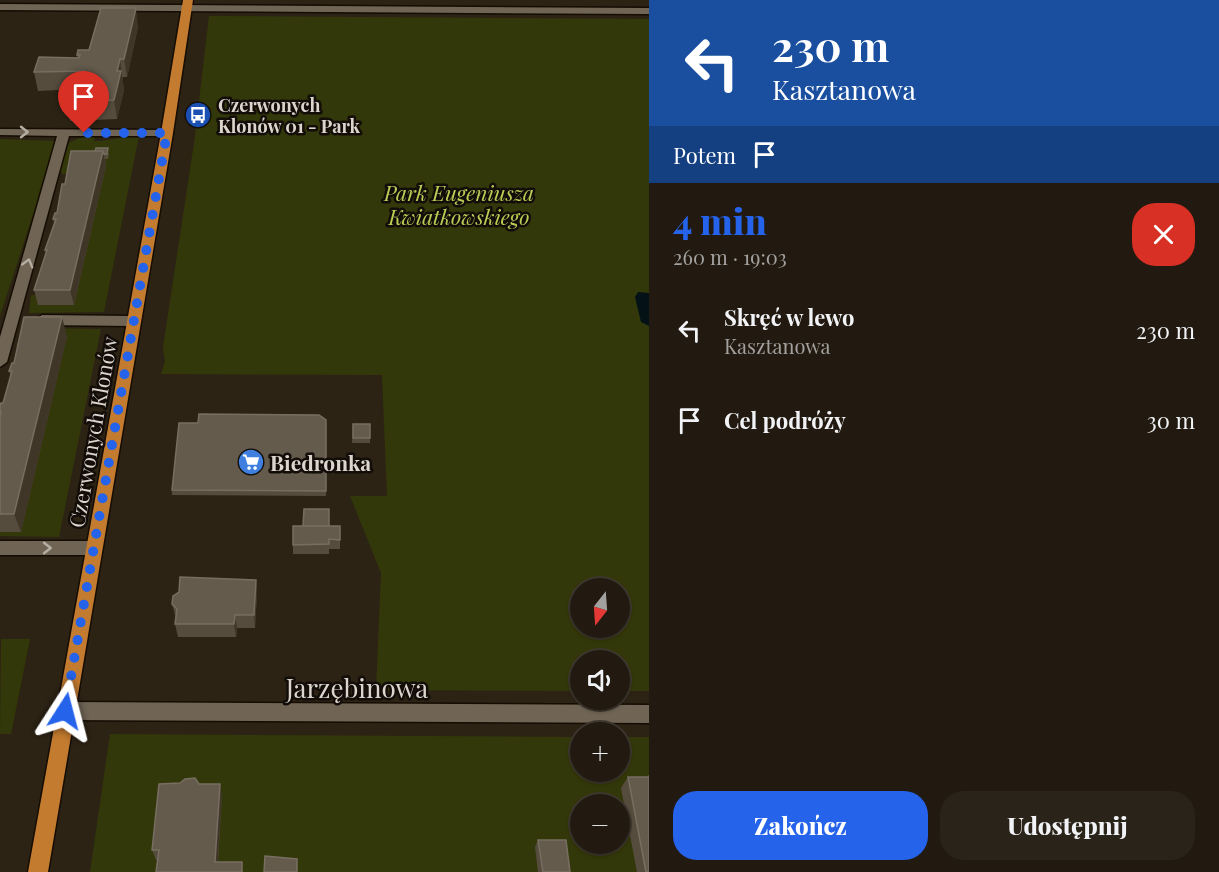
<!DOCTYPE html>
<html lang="pl">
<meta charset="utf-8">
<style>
:root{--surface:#221a10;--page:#2a2319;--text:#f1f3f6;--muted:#a2a19f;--line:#3f3830;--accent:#2563eb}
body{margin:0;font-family:"Playfair Display",serif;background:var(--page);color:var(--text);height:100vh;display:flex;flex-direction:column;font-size:22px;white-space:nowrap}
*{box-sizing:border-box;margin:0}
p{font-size:20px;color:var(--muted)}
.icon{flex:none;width:33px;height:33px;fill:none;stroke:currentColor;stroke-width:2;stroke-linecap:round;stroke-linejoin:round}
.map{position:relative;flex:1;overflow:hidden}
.panel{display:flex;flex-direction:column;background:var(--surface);width:570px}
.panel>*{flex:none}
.guide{background:#1a4fa0;color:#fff;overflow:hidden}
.needle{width:39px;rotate:197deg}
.buttons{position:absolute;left:570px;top:578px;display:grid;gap:12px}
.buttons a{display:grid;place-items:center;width:60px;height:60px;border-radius:50%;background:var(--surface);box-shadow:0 2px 4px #0004,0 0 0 2px var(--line);font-size:30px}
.pin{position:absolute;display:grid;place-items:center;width:51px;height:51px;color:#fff;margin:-62px -26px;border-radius:50% 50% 50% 0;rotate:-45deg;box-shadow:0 0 6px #0007}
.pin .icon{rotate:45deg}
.me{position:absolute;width:66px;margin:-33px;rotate:9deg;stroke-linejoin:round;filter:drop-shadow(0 0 4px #0008)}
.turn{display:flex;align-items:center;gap:21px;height:126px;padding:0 24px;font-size:27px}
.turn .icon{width:78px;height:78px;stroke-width:2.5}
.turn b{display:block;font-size:42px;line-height:51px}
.then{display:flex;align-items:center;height:57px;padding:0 24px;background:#0003;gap:12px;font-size:22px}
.round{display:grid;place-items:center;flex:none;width:63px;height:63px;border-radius:24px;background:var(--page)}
.head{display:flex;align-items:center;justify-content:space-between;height:102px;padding:0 24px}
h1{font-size:36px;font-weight:800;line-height:45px;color:var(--accent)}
.primary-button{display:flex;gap:12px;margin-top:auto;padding:12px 24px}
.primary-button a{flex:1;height:69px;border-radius:24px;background:var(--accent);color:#fff;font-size:24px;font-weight:800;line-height:69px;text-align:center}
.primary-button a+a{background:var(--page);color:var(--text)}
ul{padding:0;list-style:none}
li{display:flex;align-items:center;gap:18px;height:90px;padding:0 24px}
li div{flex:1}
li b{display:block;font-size:22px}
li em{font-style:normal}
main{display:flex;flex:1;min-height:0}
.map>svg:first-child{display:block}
.green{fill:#323809;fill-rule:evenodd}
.water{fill:#041117}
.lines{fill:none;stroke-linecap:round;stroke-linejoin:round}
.minor-casing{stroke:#150c02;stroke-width:3}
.major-casing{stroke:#150c02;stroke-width:3}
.minor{fill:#706555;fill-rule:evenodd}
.major{fill:#c37b2f;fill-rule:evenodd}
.wall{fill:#564c3e}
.shaded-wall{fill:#403627}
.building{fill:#645b4d;stroke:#776e61;stroke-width:1.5}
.oneway{stroke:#b6aea3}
.route{stroke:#2563eb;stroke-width:10;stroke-dasharray:0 18}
.labels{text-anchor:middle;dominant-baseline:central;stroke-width:5;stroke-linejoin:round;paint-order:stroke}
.far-poi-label{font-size:18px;font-weight:bold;fill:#dcd5cd;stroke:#120d08;text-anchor:start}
.park-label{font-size:21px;font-style:italic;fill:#bace55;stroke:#120d08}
.street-label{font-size:21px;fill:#dcd5cd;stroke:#120d08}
.poi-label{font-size:21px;font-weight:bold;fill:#dcd5cd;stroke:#120d08;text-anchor:start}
.near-street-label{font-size:26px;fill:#dcd5cd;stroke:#120d08}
</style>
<main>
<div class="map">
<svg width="649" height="872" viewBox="0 0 649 872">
<rect width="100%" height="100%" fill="#2d2315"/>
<path class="green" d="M209 16 649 19V691H620V660H580V691L376 690 381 573 350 496H387L382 375 161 374 165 361 163 347 194 143ZM580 588H620V627H580Z
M95 135 94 141C110 141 123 136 139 136L104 312 29 313 31 295H41L39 305 74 304 73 174H62L60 167 68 143 84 136Z
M0 139 57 141 0 316Z
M32 328 101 329 59 537 0 536V532L21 531 67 336 27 346H16L21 333Z
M1 639H30L11 734H0Z
M110 734 580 737V771H620V737H649V872H90ZM580 804H620V843H580Z"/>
<path class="water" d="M638 292 649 293V326L641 322 635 297Z"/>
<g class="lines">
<g class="minor-casing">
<path id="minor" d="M0 4 649 8V14L0 10Z
M0 129 167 130 173 133 167 136H69L7 362 0 367V337L57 136 0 135Z
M42 315 132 316 139 321 132 326 42 325 35 320Z
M0 541H94L100 543 102 548 100 553 94 555H0Z
M65 702 649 705V723L65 720 59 717 56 711 59 705Z"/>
</g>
<g class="major-casing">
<path id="major" d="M183 0H193L173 133 48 872H28L161 133Z"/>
</g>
<use href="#minor" class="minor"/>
<use href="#major" class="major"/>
</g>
<path class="wall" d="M138 27 127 77H123L122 80 124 90 117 119 70 121 67 103 77 95 78 89 38 91 34 72 77 58V55L89 50Z
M71 151 109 153 108 159H105L106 166 74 305H38L34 290 46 254 45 250 54 223 53 219 57 213 65 184Z
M67 336 21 532H0V405L3 403 11 376 9 371 14 363Z
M326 420V496L172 495V490L198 423Z
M353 424H370V443H352Z
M329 526H340V549H329V554H293V545Z
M256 580 257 593 255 628H237L236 637H178L175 624 176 618 172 604Z
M628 777H648L649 872H637L621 788Z
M199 784 222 795 218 862 156 860 152 850Z
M538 840 570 872H538L535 847Z"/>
<path class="shaded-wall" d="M136 8 138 27 127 77 124 59Z
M120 59 124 90 117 119 114 100 117 71Z
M103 151 106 166 74 305 70 290Z
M62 317 67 336 21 532 14 514Z
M256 580 257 593 255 628 254 615Z
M235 615 237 628 236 637 234 624Z
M220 784 222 795 217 872 215 862Z"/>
<path class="building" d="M101 8H136L124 59H120L117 71H121L114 100 67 103 69 95H77L84 71 34 72 39 57 79 58 80 55H77L78 50H89Z
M96 148H108L107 154H104L103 151H95Z
M71 151H103L70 290H34L47 250H45L56 219H53L55 213H57L62 184H65Z
M24 317H62L14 514H0V416L1 412H0V405L1 403H3L12 371H9L12 363H14Z
M199 414 319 415 326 420V491L172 490 179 423H198Z
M353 424H370V438H353Z
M304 509H329V526H303Z
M293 526H340V540L329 539V544L293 545Z
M180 577 256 580 254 615H235L234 624H175L177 609 172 604 173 596 179 592Z
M649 776V872H646L628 777H648Z
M195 778 199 784H220L215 862H242V872H156L159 850H152L159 784 180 783 185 779Z
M538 840H566L570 872H543Z
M265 856 297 859V872H264Z"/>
<defs><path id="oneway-chevron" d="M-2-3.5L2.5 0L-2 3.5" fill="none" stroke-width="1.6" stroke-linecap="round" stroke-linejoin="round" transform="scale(1.5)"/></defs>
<g class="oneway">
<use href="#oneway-chevron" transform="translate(24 132)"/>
<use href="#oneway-chevron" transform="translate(28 263) rotate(-74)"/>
<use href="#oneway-chevron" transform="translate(47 548)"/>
</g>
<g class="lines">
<path class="route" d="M65 711 167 133H84"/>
</g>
<defs>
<g id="bus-disc" transform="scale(1.35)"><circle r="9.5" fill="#1a4fb4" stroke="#120d08"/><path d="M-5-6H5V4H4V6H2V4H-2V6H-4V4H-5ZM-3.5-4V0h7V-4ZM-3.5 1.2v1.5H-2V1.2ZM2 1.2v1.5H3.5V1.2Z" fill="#fff"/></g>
<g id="supermarket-disc" transform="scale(1.35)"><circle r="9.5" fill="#3f7fe0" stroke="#120d08"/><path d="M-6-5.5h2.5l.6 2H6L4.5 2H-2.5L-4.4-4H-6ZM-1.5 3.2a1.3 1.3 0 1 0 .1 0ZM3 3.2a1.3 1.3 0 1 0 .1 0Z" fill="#fff"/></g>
</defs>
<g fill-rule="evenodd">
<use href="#bus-disc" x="198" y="115"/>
<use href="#supermarket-disc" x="251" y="462"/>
</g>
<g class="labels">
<g class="far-poi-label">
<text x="218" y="105">Czerwonych<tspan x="218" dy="21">Klonów 01 - Park</tspan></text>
</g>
<g class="park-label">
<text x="459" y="192">Park Eugeniusza<tspan x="459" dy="24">Kwiatkowskiego</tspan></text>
</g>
<g class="street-label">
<text transform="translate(92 432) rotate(-80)">Czerwonych Klonów</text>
</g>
<g class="poi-label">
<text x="270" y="462">Biedronka</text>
</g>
<g class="near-street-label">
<text x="357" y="687">Jarzębinowa</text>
</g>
</g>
</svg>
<div class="buttons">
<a><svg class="needle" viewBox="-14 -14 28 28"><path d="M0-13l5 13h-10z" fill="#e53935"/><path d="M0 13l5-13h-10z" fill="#a2a19f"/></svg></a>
<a><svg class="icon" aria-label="sound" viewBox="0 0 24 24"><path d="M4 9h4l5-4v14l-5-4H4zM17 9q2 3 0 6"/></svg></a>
<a>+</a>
<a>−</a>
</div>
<div class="pin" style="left:84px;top:133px;background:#d93025"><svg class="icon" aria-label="arrive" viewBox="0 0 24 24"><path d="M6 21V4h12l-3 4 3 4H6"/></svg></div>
<svg class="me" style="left:65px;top:711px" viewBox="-20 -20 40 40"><path d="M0-17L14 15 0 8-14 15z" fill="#2563eb" stroke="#fff" stroke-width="4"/></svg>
</div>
<section class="panel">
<div class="guide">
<div class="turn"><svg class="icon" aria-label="left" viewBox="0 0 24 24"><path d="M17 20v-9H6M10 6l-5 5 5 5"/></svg><div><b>230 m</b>Kasztanowa</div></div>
<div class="then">Potem<svg class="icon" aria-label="arrive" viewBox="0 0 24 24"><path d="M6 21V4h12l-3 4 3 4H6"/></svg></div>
</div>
<div class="head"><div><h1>4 min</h1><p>260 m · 19:03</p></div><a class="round" style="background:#d93025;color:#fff"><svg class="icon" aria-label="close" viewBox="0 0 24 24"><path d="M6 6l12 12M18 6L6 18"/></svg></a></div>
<ul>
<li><svg class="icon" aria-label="left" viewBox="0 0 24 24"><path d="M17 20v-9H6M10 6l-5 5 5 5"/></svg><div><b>Skręć w lewo</b><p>Kasztanowa</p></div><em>230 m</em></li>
<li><svg class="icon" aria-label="arrive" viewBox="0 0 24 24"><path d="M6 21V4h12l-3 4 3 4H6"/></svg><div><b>Cel podróży</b></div><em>30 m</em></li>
</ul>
<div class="primary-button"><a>Zakończ</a><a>Udostępnij</a></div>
</section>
</main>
